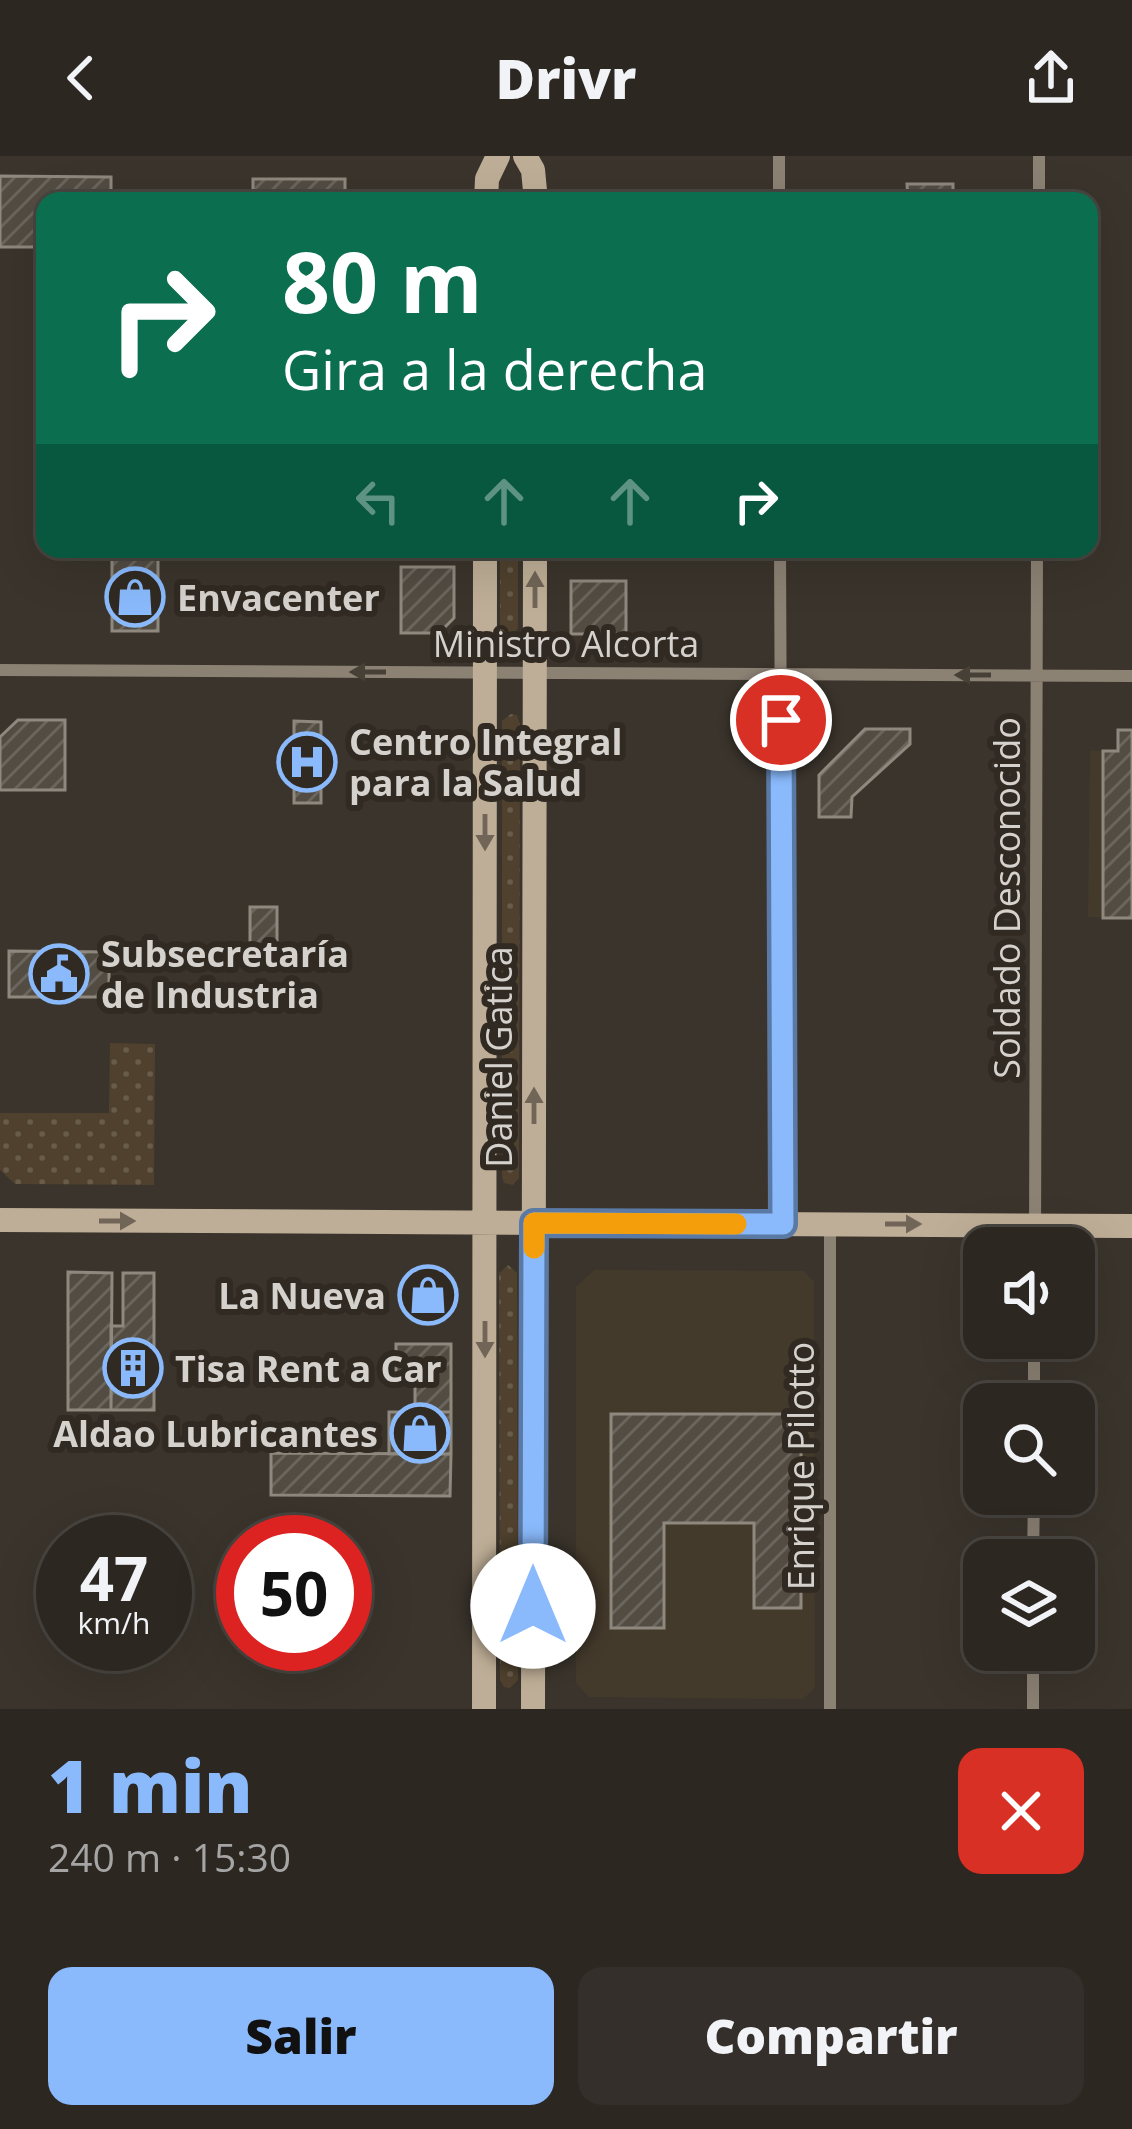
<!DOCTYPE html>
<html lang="es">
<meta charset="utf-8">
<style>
:root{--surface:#2c2721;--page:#342f2a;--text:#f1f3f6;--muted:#a6a5a5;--line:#48443f;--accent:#8abafc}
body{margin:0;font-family:"Open Sans",sans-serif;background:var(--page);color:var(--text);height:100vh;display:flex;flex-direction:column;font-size:45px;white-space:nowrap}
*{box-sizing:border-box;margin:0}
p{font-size:39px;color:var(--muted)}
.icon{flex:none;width:66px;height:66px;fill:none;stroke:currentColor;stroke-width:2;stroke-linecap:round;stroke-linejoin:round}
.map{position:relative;height:1553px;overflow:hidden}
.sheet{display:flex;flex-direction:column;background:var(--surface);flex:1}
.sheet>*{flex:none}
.banner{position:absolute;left:36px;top:36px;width:1062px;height:366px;border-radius:24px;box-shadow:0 12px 48px #0002,0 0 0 3px var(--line);background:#0b6e4f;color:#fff;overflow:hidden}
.fabs{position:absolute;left:963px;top:1071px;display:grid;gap:24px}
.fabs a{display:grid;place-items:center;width:132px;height:132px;border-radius:24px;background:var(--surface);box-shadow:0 12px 48px #0002,0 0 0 3px var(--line);font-size:60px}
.speed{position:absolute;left:36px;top:1359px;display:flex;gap:24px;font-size:60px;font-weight:700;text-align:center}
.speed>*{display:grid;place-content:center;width:156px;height:156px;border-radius:50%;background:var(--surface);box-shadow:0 12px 48px #0002,0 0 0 3px var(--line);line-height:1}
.speed small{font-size:30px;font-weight:400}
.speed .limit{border:18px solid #d22;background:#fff;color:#111}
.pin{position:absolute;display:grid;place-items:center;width:102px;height:102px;color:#fff;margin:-51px;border:6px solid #fff;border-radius:50%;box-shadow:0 3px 12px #0007}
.me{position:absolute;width:132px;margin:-66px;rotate:0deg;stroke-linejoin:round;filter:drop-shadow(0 0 9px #0008)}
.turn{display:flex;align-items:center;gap:42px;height:252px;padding:0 48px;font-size:54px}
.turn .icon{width:156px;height:156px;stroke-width:2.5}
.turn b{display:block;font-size:84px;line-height:102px}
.lanes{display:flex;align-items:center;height:114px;padding:0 48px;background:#0003;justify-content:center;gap:60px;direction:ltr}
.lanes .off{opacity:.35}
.round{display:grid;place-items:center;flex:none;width:126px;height:126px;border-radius:24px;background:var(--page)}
.summary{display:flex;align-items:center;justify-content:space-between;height:204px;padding:0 48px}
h1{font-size:72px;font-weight:800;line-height:90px;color:var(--accent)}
.action{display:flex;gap:24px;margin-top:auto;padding:24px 48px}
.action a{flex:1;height:138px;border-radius:24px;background:var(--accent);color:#111;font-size:48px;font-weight:800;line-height:138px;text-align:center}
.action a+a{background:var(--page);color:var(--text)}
header{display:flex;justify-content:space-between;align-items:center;height:156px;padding:0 48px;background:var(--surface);font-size:54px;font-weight:800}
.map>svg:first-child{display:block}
.built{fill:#443a2c}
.grass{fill:url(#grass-dots)}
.building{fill:url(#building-hatch);stroke:#8f887e;stroke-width:3}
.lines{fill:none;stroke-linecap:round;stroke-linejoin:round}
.street{stroke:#8c8274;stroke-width:12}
.secondary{stroke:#beae97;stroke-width:24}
.oneway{fill:#706557}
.oneway2{fill:#474036}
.route-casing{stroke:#5a79a4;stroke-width:30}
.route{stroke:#8abafc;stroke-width:21}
.slow{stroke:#f59e0b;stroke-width:21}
.labels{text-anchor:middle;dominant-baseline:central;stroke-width:12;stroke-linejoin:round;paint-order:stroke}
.poi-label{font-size:36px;font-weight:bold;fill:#d5d1cc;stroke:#302a22;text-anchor:start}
.street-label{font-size:36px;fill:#d5d1cc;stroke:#302a22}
</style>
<header><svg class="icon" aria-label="back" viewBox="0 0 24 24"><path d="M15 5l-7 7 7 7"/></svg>Drivr<svg class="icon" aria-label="share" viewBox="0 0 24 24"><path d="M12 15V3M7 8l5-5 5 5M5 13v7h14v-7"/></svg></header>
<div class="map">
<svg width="1132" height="1553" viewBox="0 0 1132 1553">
<defs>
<pattern id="grass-dots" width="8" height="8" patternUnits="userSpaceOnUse" patternTransform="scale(3)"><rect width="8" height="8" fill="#4f412d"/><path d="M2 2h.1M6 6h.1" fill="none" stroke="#675b4a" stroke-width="1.8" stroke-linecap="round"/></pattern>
<pattern id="building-hatch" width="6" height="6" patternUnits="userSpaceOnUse" patternTransform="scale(3)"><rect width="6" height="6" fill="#524c43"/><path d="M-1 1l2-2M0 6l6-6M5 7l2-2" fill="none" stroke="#6a655d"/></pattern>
</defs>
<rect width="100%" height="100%" fill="#3a342c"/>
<path class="built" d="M1118 574 1132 762 1088 761 1090 595H1118Z
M594 1114 804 1115 814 1126 815 1532 803 1543 589 1541 576 1527V1131Z"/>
<path class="grass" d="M500 393H518V472L511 483 500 475Z
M511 558 517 559 520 568 519 1022 513 1029 504 1027 502 1021V565Z
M110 887 155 888 154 1029 15 1028 0 1014V957H109Z
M508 1109 517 1117 518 1524 510 1532 504 1531 500 1524 499 1117Z"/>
<path class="building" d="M0 20 111 21V45H45L41 91H0Z
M253 23H345V45H253Z
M907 28H953V45H908Z
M112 393H158V475H112Z
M401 411H454V462L439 477H401Z
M571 425H626V478H571Z
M18 564H65V634H0V581Z
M294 565 321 566V647H294Z
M865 573H910V588L852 641 851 661H819V619Z
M1118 574H1132V762H1103V595H1118Z
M250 751H277V796H250Z
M9 795 109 796V841H9Z
M68 1116 112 1117 111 1254H68Z
M123 1117H154V1254H111V1170H123Z
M396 1188H451V1256H415V1226H396Z
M389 1256H451V1298H389Z
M611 1258H801V1452H754V1367H664V1472H611Z
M271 1297 451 1298 450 1340 271 1339Z"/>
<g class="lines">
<path class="street" d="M779 0V45
M1039 45V0
M780 393 783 1068
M0 514 1132 520
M830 1068V1553
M1035 1092 1037 393
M1034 1248V1182
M1033 1404 1034 1338
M1033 1553V1494"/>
<path class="secondary" d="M525 0 533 14 536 45
M486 45 487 23 498 0
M0 1064 1132 1070
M484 1553 485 393
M533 1553 535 393"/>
</g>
<defs><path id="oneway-solid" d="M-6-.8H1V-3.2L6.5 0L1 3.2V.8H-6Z" transform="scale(3)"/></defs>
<g class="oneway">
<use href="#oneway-solid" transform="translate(535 434) rotate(-90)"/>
<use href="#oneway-solid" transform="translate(485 676) rotate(90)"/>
<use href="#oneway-solid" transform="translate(534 950) rotate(-90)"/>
<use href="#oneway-solid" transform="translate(117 1065)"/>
<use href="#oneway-solid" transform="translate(903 1068)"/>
<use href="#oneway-solid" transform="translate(485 1183) rotate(90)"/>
</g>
<g class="oneway2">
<use href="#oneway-solid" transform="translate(368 516) rotate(-180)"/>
<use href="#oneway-solid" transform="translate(973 519) rotate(-180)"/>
</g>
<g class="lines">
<g class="route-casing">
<path id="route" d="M533 1450 534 1067 783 1068 781 564"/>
</g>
<use href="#route" class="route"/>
<path class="slow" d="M534 1092V1067L736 1068"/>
</g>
<defs>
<g id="shop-ring" transform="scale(3)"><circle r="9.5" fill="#302a22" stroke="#8abafc" stroke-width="1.5"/><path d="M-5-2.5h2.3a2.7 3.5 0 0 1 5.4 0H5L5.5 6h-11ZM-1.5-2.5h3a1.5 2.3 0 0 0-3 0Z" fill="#8abafc"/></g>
<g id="hospital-ring" transform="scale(3)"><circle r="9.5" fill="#302a22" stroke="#8abafc" stroke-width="1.5"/><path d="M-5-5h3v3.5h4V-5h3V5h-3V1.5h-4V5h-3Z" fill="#8abafc"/></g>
<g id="civic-ring" transform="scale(3)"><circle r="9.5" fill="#302a22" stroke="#8abafc" stroke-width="1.5"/><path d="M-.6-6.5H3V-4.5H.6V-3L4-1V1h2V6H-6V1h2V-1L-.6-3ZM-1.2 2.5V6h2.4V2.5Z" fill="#8abafc"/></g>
<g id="building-ring" transform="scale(3)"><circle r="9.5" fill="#302a22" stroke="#8abafc" stroke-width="1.5"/><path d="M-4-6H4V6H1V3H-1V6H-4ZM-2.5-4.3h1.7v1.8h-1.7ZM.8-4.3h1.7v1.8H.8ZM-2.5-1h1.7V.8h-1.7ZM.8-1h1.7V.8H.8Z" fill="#8abafc"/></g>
</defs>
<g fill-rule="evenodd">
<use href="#shop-ring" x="135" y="441"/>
<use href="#hospital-ring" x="307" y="606"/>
<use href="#civic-ring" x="59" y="818"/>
<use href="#shop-ring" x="428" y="1139"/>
<use href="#building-ring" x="133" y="1212"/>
<use href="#shop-ring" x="420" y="1277"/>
</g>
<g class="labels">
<g class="poi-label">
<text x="177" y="441">Envacenter</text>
<text x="349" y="585">Centro Integral<tspan x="349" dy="41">para la Salud</tspan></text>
<text x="101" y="797">Subsecretaría<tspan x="101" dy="41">de Industria</tspan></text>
<text x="386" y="1139" text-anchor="end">La Nueva</text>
<text x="175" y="1212">Tisa Rent a Car</text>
<text x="378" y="1277" text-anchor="end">Aldao Lubricantes</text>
</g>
<g class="street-label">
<text x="566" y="487">Ministro Alcorta</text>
<text transform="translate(1006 742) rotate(-90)">Soldado Desconocido</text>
<text transform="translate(498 901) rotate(-90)">Daniel Gatica</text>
<text transform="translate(800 1310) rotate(-90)">Enrique Pilotto</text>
</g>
</g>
</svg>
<div class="fabs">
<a><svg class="icon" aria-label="sound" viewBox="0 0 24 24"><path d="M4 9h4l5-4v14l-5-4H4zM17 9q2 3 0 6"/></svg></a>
<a><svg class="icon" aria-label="search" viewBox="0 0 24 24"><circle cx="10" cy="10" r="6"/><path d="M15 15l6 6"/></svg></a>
<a><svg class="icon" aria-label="layers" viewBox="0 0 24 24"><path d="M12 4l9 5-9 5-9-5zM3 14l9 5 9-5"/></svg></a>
</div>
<div class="speed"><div>47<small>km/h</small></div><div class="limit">50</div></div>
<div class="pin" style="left:781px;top:564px;background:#d93025"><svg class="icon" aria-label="arrive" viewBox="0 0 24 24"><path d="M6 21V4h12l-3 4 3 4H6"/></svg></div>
<svg class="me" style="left:533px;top:1450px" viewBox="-20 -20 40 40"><circle r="19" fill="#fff"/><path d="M0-13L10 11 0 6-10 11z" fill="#8abafc"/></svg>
<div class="banner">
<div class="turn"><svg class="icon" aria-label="right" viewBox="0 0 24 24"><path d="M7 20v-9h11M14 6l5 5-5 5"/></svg><div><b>80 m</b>Gira a la derecha</div></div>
<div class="lanes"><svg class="icon off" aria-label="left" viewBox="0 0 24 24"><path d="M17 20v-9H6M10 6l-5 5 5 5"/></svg><svg class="icon off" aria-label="ahead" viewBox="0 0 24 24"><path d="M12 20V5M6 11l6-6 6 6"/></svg><svg class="icon off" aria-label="ahead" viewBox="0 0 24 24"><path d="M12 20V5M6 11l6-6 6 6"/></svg><svg class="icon" aria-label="right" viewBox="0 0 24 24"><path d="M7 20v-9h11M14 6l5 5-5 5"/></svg></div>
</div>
</div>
<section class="sheet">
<div class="summary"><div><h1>1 min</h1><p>240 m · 15:30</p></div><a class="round" style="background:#d93025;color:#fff"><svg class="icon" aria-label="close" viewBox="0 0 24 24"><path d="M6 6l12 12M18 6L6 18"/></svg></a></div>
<div class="action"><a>Salir</a><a>Compartir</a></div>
</section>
